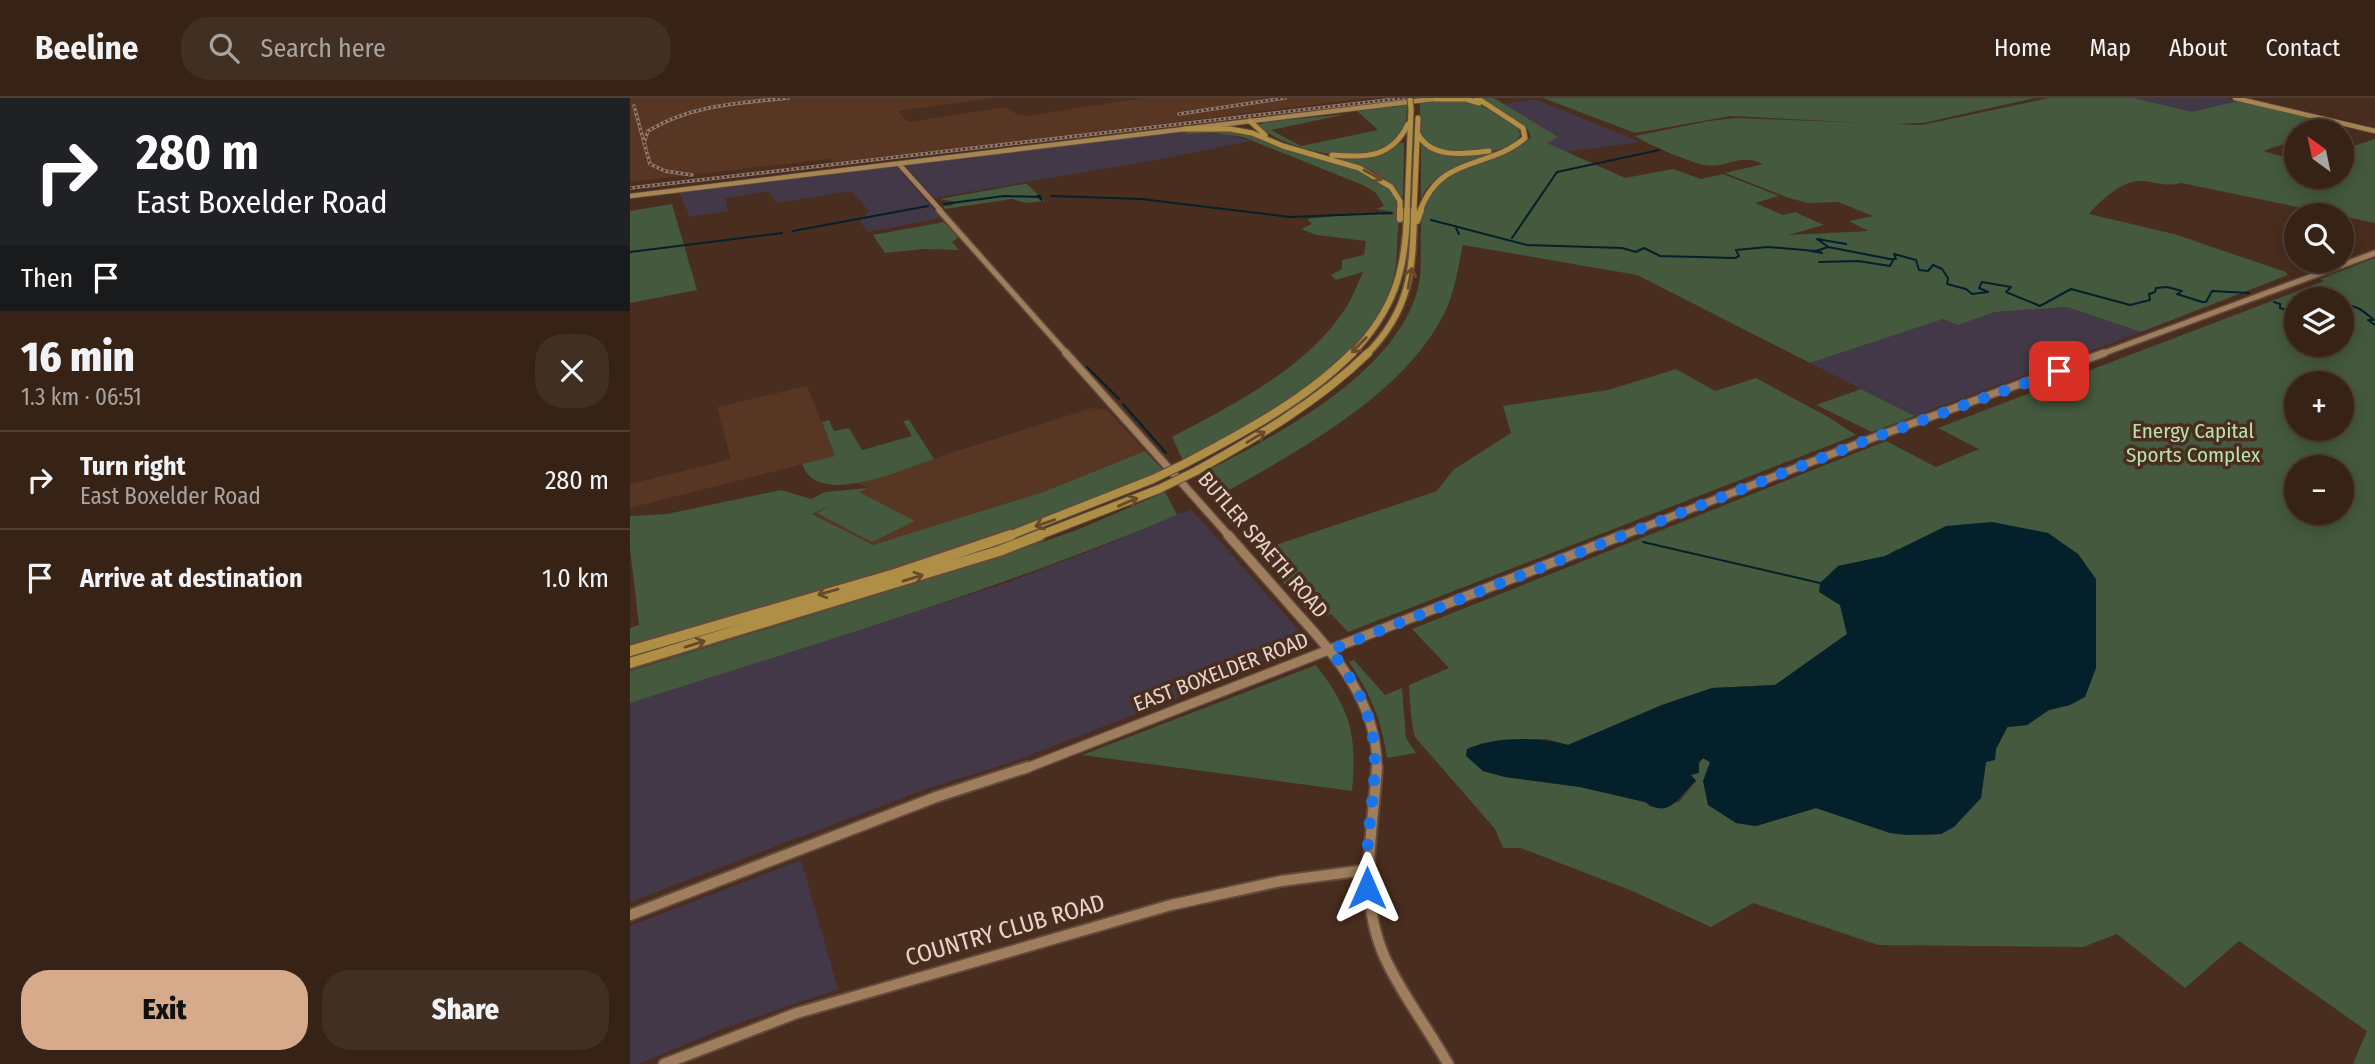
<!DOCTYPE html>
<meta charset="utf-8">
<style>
:root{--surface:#372216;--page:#422f23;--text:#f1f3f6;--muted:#aaa4a1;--line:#513f35;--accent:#d6ab8b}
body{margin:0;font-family:"Fira Sans Condensed",sans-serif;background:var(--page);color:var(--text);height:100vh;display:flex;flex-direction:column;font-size:26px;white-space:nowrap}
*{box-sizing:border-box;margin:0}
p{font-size:23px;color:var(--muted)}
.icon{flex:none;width:38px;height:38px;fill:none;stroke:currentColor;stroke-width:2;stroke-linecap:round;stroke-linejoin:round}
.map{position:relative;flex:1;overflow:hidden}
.panel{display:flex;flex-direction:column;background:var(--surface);width:630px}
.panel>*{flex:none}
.hud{background:#202124;color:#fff;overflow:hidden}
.needle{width:46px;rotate:327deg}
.buttons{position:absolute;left:1654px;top:21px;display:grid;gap:14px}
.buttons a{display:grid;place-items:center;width:70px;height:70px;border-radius:50%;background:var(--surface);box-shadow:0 4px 18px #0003,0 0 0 2px var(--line);font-size:35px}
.pin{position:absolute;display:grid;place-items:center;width:60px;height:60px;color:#fff;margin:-30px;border-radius:14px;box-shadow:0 4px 10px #0006}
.me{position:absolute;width:77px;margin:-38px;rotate:0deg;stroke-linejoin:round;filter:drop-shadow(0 0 5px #0008)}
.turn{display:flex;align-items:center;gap:24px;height:147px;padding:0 21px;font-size:32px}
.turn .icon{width:91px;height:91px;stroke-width:2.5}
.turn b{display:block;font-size:49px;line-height:60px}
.then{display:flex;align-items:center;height:66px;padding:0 21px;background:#0003;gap:14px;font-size:26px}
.round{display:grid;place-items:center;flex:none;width:74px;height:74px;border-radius:28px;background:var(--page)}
.head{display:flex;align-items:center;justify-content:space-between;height:119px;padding:0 21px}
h1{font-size:42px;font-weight:800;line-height:52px}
.button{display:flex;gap:14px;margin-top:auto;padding:14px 21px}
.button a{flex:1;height:80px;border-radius:28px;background:var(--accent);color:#111;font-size:28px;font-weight:800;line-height:80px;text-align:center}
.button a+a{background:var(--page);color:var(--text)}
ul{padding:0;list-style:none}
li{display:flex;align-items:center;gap:21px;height:98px;padding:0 21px;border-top:2px solid var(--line)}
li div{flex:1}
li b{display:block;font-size:26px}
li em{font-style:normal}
header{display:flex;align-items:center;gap:42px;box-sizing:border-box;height:98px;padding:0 35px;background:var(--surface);border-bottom:2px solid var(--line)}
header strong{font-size:33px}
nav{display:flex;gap:38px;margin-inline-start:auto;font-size:24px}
.search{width:490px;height:63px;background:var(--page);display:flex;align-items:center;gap:18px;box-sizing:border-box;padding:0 24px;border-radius:28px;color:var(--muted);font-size:26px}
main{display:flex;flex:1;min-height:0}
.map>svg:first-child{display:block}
.commercial{fill:#433847}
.built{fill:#583624}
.green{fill:#44593d;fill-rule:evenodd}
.water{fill:#03202b}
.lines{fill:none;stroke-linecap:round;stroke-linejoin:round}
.stream{stroke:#03202b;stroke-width:2}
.secondary-far4-casing{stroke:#624a3d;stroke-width:6}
.secondary-far3-casing{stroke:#624a3d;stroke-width:8}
.secondary-far2-casing{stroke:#624a3d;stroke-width:10}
.secondary-far1-casing{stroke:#624a3d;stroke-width:12}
.secondary-casing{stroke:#624a3d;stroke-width:14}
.primary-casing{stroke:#624a3d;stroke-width:6}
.highway-far3-casing{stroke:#624a3d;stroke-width:7}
.highway-far2-casing{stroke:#624a3d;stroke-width:9}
.highway-far1-casing{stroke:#624a3d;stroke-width:10}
.highway-casing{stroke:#624a3d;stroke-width:14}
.secondary-far4{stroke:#9e7e5c;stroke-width:4.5}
.secondary-far3{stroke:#9e7e5c;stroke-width:5}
.secondary-far2{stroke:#9e7e5c;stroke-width:7}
.secondary-far1{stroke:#9e7e5c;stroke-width:9}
.secondary{stroke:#9e7e5c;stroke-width:10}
.primary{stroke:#a58552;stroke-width:4.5}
.highway-far3{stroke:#ae8f45;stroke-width:5}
.highway-far2{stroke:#ae8f45;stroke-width:6}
.highway-far1{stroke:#ae8f45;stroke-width:8}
.highway{stroke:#ae8f45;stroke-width:10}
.rail-casing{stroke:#91796d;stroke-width:3.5}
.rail{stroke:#492d1e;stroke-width:2;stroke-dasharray:2.5;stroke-linecap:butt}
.highway-bridge-far1-casing{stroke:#624a3d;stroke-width:7;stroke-linecap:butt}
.highway-bridge-casing{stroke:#624a3d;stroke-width:10;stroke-linecap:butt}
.highway-bridge-far1{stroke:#ae8f45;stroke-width:5}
.highway-bridge{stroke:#ae8f45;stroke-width:8}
.oneway{stroke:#674a2a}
.route{stroke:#1a73e8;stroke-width:12;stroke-dasharray:0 21.6}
.labels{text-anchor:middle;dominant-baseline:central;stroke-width:7;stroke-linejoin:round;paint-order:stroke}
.park-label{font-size:21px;fill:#b9e1ad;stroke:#492d1e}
.street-label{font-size:21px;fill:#e6d4ca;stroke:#492d1e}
.near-street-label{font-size:24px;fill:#e6d4ca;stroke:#492d1e}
</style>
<header>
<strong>Beeline</strong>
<div class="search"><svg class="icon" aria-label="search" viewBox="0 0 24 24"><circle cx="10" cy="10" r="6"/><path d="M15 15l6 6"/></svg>Search here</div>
<nav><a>Home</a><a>Map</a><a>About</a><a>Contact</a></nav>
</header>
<main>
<section class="panel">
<div class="hud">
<div class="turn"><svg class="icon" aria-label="right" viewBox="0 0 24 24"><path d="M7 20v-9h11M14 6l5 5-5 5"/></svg><div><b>280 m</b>East Boxelder Road</div></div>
<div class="then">Then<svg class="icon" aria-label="arrive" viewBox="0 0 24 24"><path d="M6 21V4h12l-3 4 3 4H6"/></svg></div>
</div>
<div class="head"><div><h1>16 min</h1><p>1.3 km · 06:51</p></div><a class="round"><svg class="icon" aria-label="close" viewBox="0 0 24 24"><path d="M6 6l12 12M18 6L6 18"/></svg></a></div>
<ul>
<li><svg class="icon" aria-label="right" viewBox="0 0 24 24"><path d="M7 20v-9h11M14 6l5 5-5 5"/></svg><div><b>Turn right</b><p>East Boxelder Road</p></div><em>280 m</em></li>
<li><svg class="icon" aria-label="arrive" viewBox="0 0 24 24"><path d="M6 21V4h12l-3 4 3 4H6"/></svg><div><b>Arrive at destination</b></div><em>1.0 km</em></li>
</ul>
<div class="button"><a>Exit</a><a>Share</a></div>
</section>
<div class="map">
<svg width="1745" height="966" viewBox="0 0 1745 966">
<rect width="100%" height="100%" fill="#492d1e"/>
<path class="commercial" d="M1504 0H1596L1608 3 1562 15Z
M905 1 1010 44 935 54 916 45 927 39 873 6Z
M555 33 557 36H593L621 43 532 61 304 100 275 67Z
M266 68 311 120 238 134 230 124 239 113 221 93 147 105 139 93 95 100 98 113 60 119 49 94Z
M1437 209 1511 234 1285 318 1180 265 1313 221 1328 227 1365 214Z
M561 411 679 544 675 551 376 666 296 691 0 804V605L370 487 468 450Z
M171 762 208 891 95 930 8 966H0V828Z"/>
<path class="built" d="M0 0H362L268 13 278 24 377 9 386 16 396 18 512 0H739L409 41 203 64 200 61 0 84Z
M177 288 205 358 0 410V386L101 361 87 309Z
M462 310 477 312 515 353 413 394 243 448 181 415 237 390 227 385Z"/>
<path class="green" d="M851 0H864L928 39 917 45 995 80 1043 71 1071 81 1093 76 1149 98 1125 105 1153 117 1165 114 1194 127 1158 137 1238 133 1219 123 1243 118 1208 104 1178 105 1159 100 1095 75 1133 66C1109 54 1096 71 1075 67 1061 65 1015 45 1005 38L1079 23 1106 20 1292 27 1419 0H1504L1562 14 1608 3 1714 27 1695 33H1666V42L1633 53 1666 62V79H1712V52L1745 41V125L1551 85C1536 89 1526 84 1511 83 1492 82 1470 103 1459 116L1544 136 1656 174 1658 177 1511 234 1437 209 1365 214 1328 227 1313 221 1180 265 1007 177 833 147C828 169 825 193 815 214 776 295 670 352 594 395L568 377C642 340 762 279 787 194 797 162 781 119 804 91 827 61 882 62 901 39L897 30Z
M913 0H1405L1293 25 1259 26 1101 18 1005 35Z
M822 1 847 5 885 28 889 32 890 38C875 58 831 58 809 52 803 50 796 44 790 40V4Z
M777 7C777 21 775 36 763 47 736 71 651 51 628 27L635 24 717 16 641 32 671 48 748 32 727 13Z
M555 33C573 33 595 30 613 34 644 40 754 73 766 101 771 113 767 135 767 148 767 184 753 217 728 244 678 295 615 328 553 363L542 339C604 306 678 270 717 208 723 198 728 185 733 174L706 182 701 177 712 171V162L734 157 736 143 687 137 671 131 682 126 677 121 733 115 763 117 764 114 746 111 754 108 746 95 735 88 613 39 583 35 557 36Z
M770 45H774L773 99H769C757 70 714 63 687 57 711 59 749 61 770 45Z
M791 46 806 53 861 56C836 64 802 74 791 101Z
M394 86H397L415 103 396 105 382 101 315 111 313 108H320L327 104 309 101Z
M42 106 67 192 0 205V113Z
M314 124 328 140 322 144 329 152 293 151 255 155 243 137Z
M1745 160V966H1723L1737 933 1609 843 1555 890 1487 836 1453 849 1248 847 1123 805 1081 829 1000 792 891 750H873L865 731 785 639C781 627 780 602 779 587L819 570 782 531 1256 343 1306 369 1349 351 1308 330 1694 183 1690 181ZM1666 201H1712V247H1666ZM1666 285H1712V331H1666ZM1666 369H1712V415H1666ZM1267 451 1440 607 1419 612 1397 627 1378 629 1366 651 1365 661 1356 664 1351 700 1311 736 1295 737 1260 735 1186 710 1126 728 1106 725 1078 706 1077 676 1080 664 1073 660 1061 677 1066 683 1049 704 1021 709 1015 704 950 689 875 679 853 673 849 646 872 642 917 641 938 647 1032 607 1082 590 1145 587 1217 536 1210 506 1208 468 1255 459Z
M1046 271 1085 293 1126 280 1200 320 1226 337 718 534 701 516 685 522 651 482 646 447 807 393 823 372 881 335 873 308 978 292Z
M1231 291 1285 318 1242 334 1186 307Z
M199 322 204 333 219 330 232 352 282 338 273 323 279 322 304 361C273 371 187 411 172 366L205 358 192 324Z
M515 353 534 373 417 421 337 448 0 549V530L9 527 0 451V418L37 416 151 392 181 401 195 394 238 390 229 394 285 423 242 444 187 415 203 406 182 416 243 447 413 394Z
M535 394 547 417C369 492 184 546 0 605V573L364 461 447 432Z
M724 562 755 597 772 590 776 640 786 655 757 660C752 623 740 595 719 564Z
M686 567C721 613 727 635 722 693L452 657Z"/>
<path class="water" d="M1362 424 1418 435 1448 456 1466 481V570L1455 599 1440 607 1419 612 1397 627 1377 629 1366 651 1365 662 1356 664 1351 700 1324 729 1311 736 1277 737 1260 735 1186 710 1126 728 1106 725 1078 707 1073 683 1080 664 1073 660 1069 664V675L1061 677 1066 683C1050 695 1041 723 1015 704L950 689 875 679 853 673 836 658 837 651C868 638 908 639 938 647L1032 607 1082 590 1145 587 1217 536 1210 507 1189 494 1190 485 1208 468 1255 458 1316 428Z"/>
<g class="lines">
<path class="stream" d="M410 98H407L412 102
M421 98 511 101 660 119 761 115
M314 106 374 98 411 99
M801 122 897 147 992 150 1006 154 1014 150 1030 158 1105 160 1109 158 1106 152 1138 149 1186 153 1198 149 1260 161H1266L1264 156 1286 162 1289 172 1298 173 1303 167 1312 171 1318 180 1317 186 1336 191 1342 196 1358 194 1349 190 1352 184 1381 189 1376 194 1410 208 1441 191 1500 207 1520 202 1519 196 1525 194 1526 190 1537 189 1552 193 1547 196 1572 204H1576L1582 193 1619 195
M825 128 829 136
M163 133 298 108
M882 140 927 74 1029 52
M1197 148 1187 141 1216 146
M1176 152 1192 155 1190 154
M0 154 152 135
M1189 164 1228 163 1260 168 1263 162
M1644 204 1650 206V210L1666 215
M1712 209C1726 205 1734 214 1744 222H1738L1745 227
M457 269 489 301
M493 306 536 355
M1013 444 1190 485"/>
<g class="secondary-far4-casing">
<path id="secondary-far4" d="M269 66 311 113"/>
</g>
<g class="secondary-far3-casing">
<path id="secondary-far3" d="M309 112 438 257
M1469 257 1745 155"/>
</g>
<g class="secondary-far2-casing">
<path id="secondary-far2" d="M436 255 600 439
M989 439 1240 341 1474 255"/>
</g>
<g class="secondary-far1-casing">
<path id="secondary-far1" d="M598 437C621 463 643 488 666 514 707 559 748 606 747 671
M394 671 993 437"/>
</g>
<g class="secondary-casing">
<path id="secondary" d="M747 669C743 734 727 798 755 860 772 897 798 930 818 966
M0 817 306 699 398 669
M34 966 167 915 541 807 651 783 736 772"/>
</g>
<g class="primary-casing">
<path id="primary" d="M1605 0 1745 33
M0 98 811 0"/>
</g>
<g class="highway-far3-casing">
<path id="highway-far3" d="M805 1H836L849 5
M620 23 635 37
M555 31H600L622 35 653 48 729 70 761 89 770 103V113
M788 36C801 61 835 56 859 53
M702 57C736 60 762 60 778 26
M777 113 781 11
M784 113 788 20
M790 113C811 56 858 72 895 40L893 30 847 0"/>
</g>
<g class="highway-far2-casing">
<path id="highway-far2" d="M770 112V121
M787 123 791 112
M721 257C764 212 776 173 777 112
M736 257C781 212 783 171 784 112"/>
</g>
<g class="highway-far1-casing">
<path id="highway-far1" d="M556 365C614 334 675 302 722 255
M566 373C627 339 688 304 738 255
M376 439 523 381
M405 439 529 391"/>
</g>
<g class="highway-casing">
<path id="highway" d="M0 553 265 476 381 437
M0 565 369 453 410 437"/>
</g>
<use href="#secondary-far4" class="secondary-far4"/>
<use href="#secondary-far3" class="secondary-far3"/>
<use href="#secondary-far2" class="secondary-far2"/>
<use href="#secondary-far1" class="secondary-far1"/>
<use href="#secondary" class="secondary"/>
<use href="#primary" class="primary"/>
<use href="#highway-far3" class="highway-far3"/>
<use href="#highway-far2" class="highway-far2"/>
<use href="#highway-far1" class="highway-far1"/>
<use href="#highway" class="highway"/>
<g class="rail-casing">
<path id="rail" d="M4 8 20 66 35 73 62 77
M549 16 655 0
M14 45 18 33C60 7 110 5 158 0
M0 90 774 0"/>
</g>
<use href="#rail" class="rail"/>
<g class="highway-bridge-far1-casing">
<path id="highway-bridge-far1" d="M780 0 781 11"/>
</g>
<g class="highway-bridge-casing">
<path id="highway-bridge" d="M523 381 556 365
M529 391 566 373"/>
</g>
<use href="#highway-bridge-far1" class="highway-bridge-far1"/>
<use href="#highway-bridge" class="highway-bridge"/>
</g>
<defs><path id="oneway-shaft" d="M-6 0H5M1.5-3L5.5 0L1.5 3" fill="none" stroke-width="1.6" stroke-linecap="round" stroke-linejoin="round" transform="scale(1.75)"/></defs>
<g class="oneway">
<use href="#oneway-shaft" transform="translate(743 77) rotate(29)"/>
<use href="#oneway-shaft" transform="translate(780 180) rotate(-79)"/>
<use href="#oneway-shaft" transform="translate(729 247) rotate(134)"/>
<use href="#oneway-shaft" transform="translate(626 339) rotate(-31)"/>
<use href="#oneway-shaft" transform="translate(498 404) rotate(-23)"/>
<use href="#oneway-shaft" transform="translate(415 425) rotate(161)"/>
<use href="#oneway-shaft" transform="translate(283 480) rotate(-17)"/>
<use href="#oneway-shaft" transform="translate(198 494) rotate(164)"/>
<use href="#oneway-shaft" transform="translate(65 546) rotate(-17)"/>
</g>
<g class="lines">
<path class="route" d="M737 790C733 690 774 643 700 552L1240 341 1429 273"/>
</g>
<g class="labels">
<g class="park-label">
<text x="1563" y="333">Energy Capital<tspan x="1563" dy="24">Sports Complex</tspan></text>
</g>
<g class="street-label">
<text transform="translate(633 447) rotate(49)">BUTLER SPAETH ROAD</text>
<text transform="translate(591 574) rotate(-21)">EAST BOXELDER ROAD</text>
</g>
<g class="near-street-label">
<text transform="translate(375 832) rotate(-16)">COUNTRY CLUB ROAD</text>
</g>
</g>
</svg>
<div class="buttons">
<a><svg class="needle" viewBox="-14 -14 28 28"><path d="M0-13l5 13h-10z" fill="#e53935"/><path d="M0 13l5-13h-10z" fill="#aaa4a1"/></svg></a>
<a><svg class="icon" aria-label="search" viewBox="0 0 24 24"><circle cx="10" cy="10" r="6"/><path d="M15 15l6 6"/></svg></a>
<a><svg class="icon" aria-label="layers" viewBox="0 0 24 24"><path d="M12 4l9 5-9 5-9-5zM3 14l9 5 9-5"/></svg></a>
<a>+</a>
<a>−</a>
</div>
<div class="pin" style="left:1429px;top:273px;background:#d93025"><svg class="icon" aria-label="arrive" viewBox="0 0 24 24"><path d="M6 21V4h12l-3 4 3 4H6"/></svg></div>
<svg class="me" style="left:737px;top:790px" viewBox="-20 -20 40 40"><path d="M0-17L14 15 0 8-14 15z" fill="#1a73e8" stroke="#fff" stroke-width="4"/></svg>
</div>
</main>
